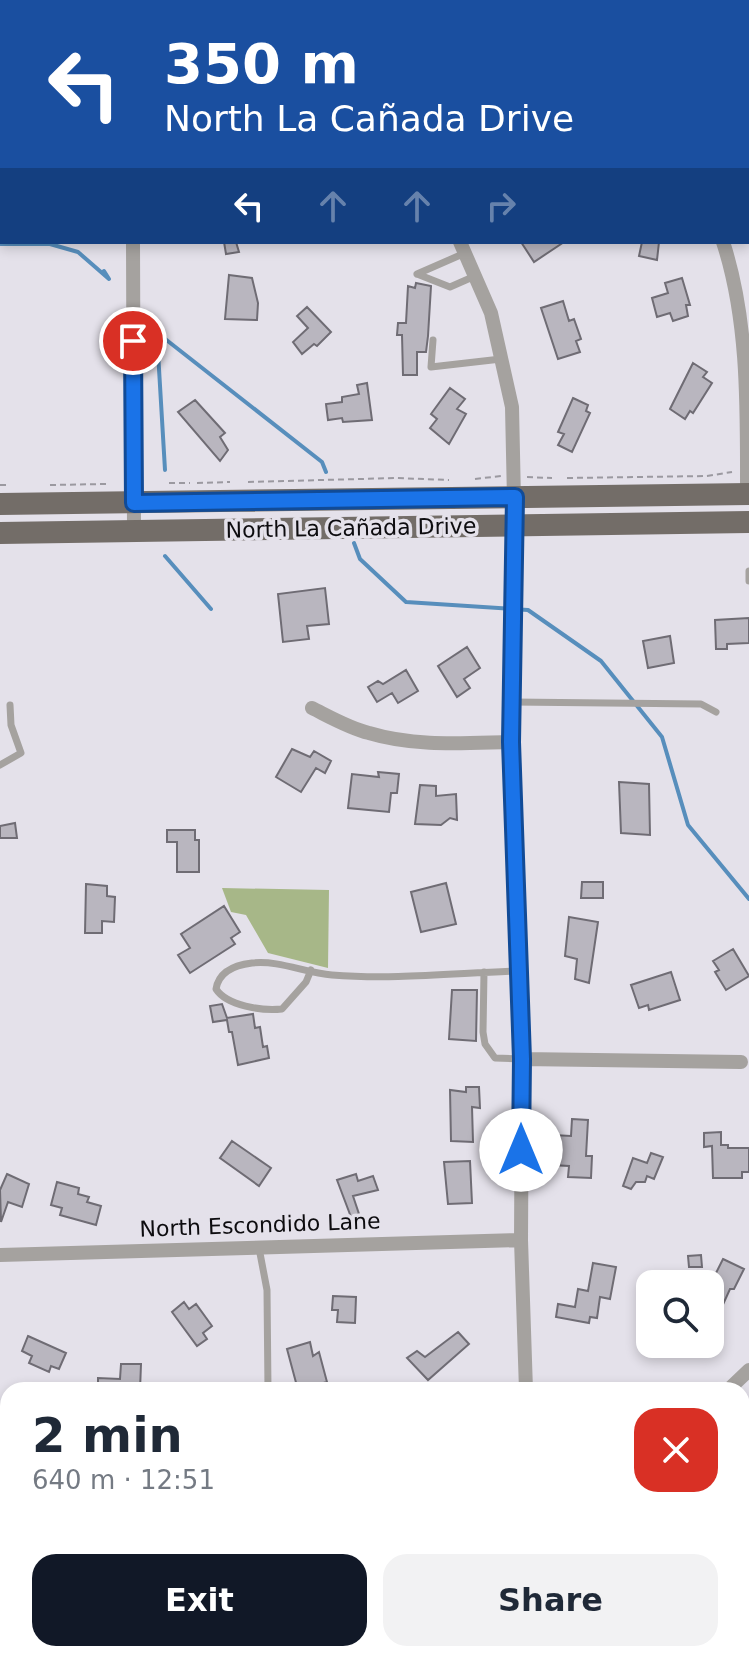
<!DOCTYPE html>
<meta charset="utf-8">
<style>
:root{--surface:#fff;--page:#f2f2f3;--text:#1f2937;--muted:#747a83;--accent:#111827}
body{margin:0;font-family:"DejaVu Sans",sans-serif;background:var(--page);color:var(--text);height:100vh;display:flex;flex-direction:column;font-size:30px;white-space:nowrap}
*{box-sizing:border-box;margin:0}
p{font-size:26px;color:var(--muted)}
.icon{flex:none;width:44px;height:44px;fill:none;stroke:currentColor;stroke-width:2;stroke-linecap:round;stroke-linejoin:round}
.map{position:relative;flex:1;overflow:hidden}
.details{position:absolute;left:0px;top:1382px;width:750px;height:280px;display:flex;flex-direction:column;background:var(--surface);border-radius:24px 24px 0 0;box-shadow:0 4px 12px #0003}
.details>*{flex:none}
.top-card{position:absolute;left:0px;top:0px;width:750px;height:244px;box-shadow:0 4px 12px #0003;background:#1a4fa0;color:#fff;overflow:hidden}
.fabs{position:absolute;left:636px;top:1270px;display:grid;gap:16px}
.fabs a{display:grid;place-items:center;width:88px;height:88px;border-radius:16px;background:var(--surface);box-shadow:0 4px 12px #0003;font-size:40px}
.pin{position:absolute;display:grid;place-items:center;width:68px;height:68px;color:#fff;margin:-34px;border:4px solid #fff;border-radius:50%;box-shadow:0 2px 8px #0007}
.me{position:absolute;width:88px;margin:-44px;rotate:0deg;stroke-linejoin:round;filter:drop-shadow(0 0 6px #0008)}
.turn{display:flex;align-items:center;gap:28px;height:168px;padding:0 32px;font-size:36px}
.turn .icon{width:104px;height:104px;stroke-width:2.5}
.turn b{display:block;font-size:56px;line-height:68px}
.lanes{display:flex;align-items:center;height:76px;padding:0 32px;background:#0003;justify-content:center;gap:40px;direction:ltr}
.lanes .off{opacity:.35}
.round{display:grid;place-items:center;flex:none;width:84px;height:84px;border-radius:24px;background:var(--page)}
.summary{display:flex;align-items:center;justify-content:space-between;height:136px;padding:0 32px}
h1{font-size:48px;font-weight:800;line-height:60px}
.primary-button{display:flex;gap:16px;margin-top:auto;padding:16px 32px}
.primary-button a{flex:1;height:92px;border-radius:24px;background:var(--accent);color:#fff;font-size:32px;font-weight:800;line-height:92px;text-align:center}
.primary-button a+a{background:var(--page);color:var(--text)}
.map>svg:first-child{display:block}
.green{fill:#a7b788}
.lines{fill:none;stroke-linecap:round;stroke-linejoin:round}
.stream{stroke:#578ebc;stroke-width:4}
.building{fill:#b9b6bf;stroke:#6f6c74;stroke-width:2}
.path{stroke:#9b99a0;stroke-width:2;stroke-dasharray:6 4;stroke-linecap:butt}
.lane{stroke:#a5a29f;stroke-width:7}
.street{stroke:#a5a29f;stroke-width:14}
.primary{stroke:#736d68;stroke-width:22}
.route-casing{stroke:#114b97;stroke-width:20}
.route{stroke:#1a73e8;stroke-width:14}
.labels{text-anchor:middle;dominant-baseline:central;stroke-width:7;stroke-linejoin:round;paint-order:stroke}
.street-label{font-size:22px;fill:#0d0c0f;stroke:#e4e1ea}
</style>
<div class="map">
<svg width="749" height="1662" viewBox="0 0 749 1662">
<rect width="100%" height="100%" fill="#e4e1ea"/>
<path class="green" d="M222 888 329 890 328 968 268 953 246 915 231 912Z"/>
<g class="lines">
<path class="stream" d="M0 244H50L78 252 109 279 104 271
M154 326 157 335 165 470
M155 331 322 462 326 472
M354 543 360 559 406 602 528 610 601 661 662 737 688 825 749 899
M165 556 211 609"/>
</g>
<path class="building" d="M224 242H236L239 252 226 254Z
M521 242H564L534 262Z
M642 242H659L657 260 639 256Z
M229 275 252 278 258 303 257 320 225 319Z
M682 278 690 305H686L688 316 673 321 670 313 657 317 652 298 668 293 665 283Z
M416 283 431 286 428 336 426 352H417V375H403L402 335H397L398 323H406L408 286 415 288Z
M563 301 569 321 574 319 581 339 576 341 580 352 558 359 541 308Z
M307 307 331 332 317 346 314 344 302 354 293 342 308 328 297 316Z
M693 363 707 372 703 377 712 383 693 413 690 411 685 419 670 409Z
M367 383 372 420 343 422 342 418 328 420 326 404 342 402V397L359 394 357 385Z
M450 388 465 399 457 409 466 414 449 444 430 428 437 419 431 414Z
M573 398 588 405 586 411 590 413 572 452 558 445 564 434 558 432Z
M195 400 225 433 220 437 228 450 220 461 178 412Z
M325 588 329 624 307 626 309 639 283 642 278 594Z
M749 618V643L727 644V649H716L715 620Z
M670 636 674 663 648 668 643 641Z
M467 647 480 668 464 679 470 688 457 697 438 666Z
M406 670 418 691 398 703 392 693 377 702 368 687 378 681 383 684Z
M292 749 310 757 314 751 331 761 325 773 316 768 301 792 276 777Z
M378 772 399 774 397 793H391L389 812 348 808 352 774 379 777Z
M619 782 649 784 650 835 621 833Z
M420 785 436 786V796L456 794 457 820 450 818 441 825 415 824Z
M15 823 17 838H0V826Z
M167 830H195V840H199V872H177V842H167Z
M582 882H603V898H581Z
M446 883 456 924 421 932 411 892Z
M86 884 107 886V896L115 897 114 922 102 921V933H85Z
M224 906 240 932 231 938 235 944 190 973 178 955 190 948 181 934Z
M569 917 598 922 589 983 575 979 577 959 565 956Z
M733 949 749 976 726 990 715 972 719 970 713 961Z
M671 972 680 1000 649 1010 648 1005 639 1008 631 985Z
M452 990H477L476 1041 449 1039Z
M222 1004 227 1018 253 1014 255 1028 260 1027 263 1047 267 1046 269 1058 238 1065 232 1032H229L227 1020 213 1022 210 1006Z
M466 1087H479L480 1108 472 1107 473 1142 451 1141 450 1090 466 1092Z
M572 1119 588 1120 586 1156H592L591 1178 568 1177 569 1166 551 1165 553 1135 571 1136Z
M721 1132V1145H728V1148H749V1172H742V1178H713L712 1146 704 1147V1133Z
M232 1141 271 1168 259 1186 220 1158Z
M651 1153 663 1157 654 1179 647 1176 645 1182H636L631 1189 623 1186 633 1158 647 1163Z
M470 1161 472 1203 448 1204 444 1162Z
M7 1174 29 1184 22 1207 8 1202 1 1222 0 1190Z
M356 1174 358 1181 373 1176 378 1190 353 1196 359 1214 351 1217 337 1180Z
M57 1182 79 1188 78 1194 89 1197 87 1202 101 1206 96 1225 60 1215 62 1208 51 1205Z
M701 1255 702 1267H689L688 1256Z
M723 1259 744 1269 734 1289H730L710 1333V1285Z
M593 1263 616 1267 610 1299 600 1297 597 1318 590 1317 589 1323 556 1317 558 1304 575 1307 578 1289 588 1291Z
M333 1296 356 1297 355 1323 337 1322 338 1310H332Z
M184 1302 189 1309 196 1304 212 1326 203 1333 207 1339 197 1346 172 1312Z
M458 1332 469 1344 428 1380 407 1358 417 1351 425 1357Z
M28 1336 66 1353 59 1369 51 1366 49 1372 29 1363 32 1356 22 1351Z
M310 1342 313 1356 319 1352 327 1382 298 1390 287 1349Z
M121 1364H141L140 1390H98V1378L120 1379Z"/>
<g class="lines">
<path class="path" d="M527 477 552 478
M567 478 707 476 732 472
M475 479 501 476
M248 482 397 478 449 480
M169 483H190
M197 483 230 482
M0 485H7
M50 485 107 484"/>
<path class="lane" d="M748 130H749
M417 274 450 287 475 276
M417 274 465 253
M433 340 431 367 501 359
M749 571V581
M513 702 701 704 716 712
M0 765 21 753 11 725 10 705
M311 970 306 982 282 1009C262 1011 227 1006 216 989 219 971 235 965 252 963 280 960 305 973 332 975 394 980 457 973 519 971
M484 972 483 1032 485 1044 495 1058 522 1059
M259 1248 267 1290 268 1390"/>
<path class="street" d="M131 0V2
M232 0 240 2
M606 0 608 2
M133 242 134 530
M460 242 491 313 512 407 515 546 511 742 522 1059 521 1240 526 1390
M723 242C749 321 747 411 747 494
M312 708C330 717 349 728 369 733 415 747 464 743 511 742
M522 1059 741 1062
M0 1255 521 1240
M728 1390 749 1370
M742 1588 749 1595
M529 1654V1662"/>
<path class="primary" d="M0 504 749 494
M0 533 749 522"/>
</g>
<g class="lines">
<g class="route-casing">
<path id="route" d="M133 341 134 503 515 497 511 742 522 1059 521 1150"/>
</g>
<use href="#route" class="route"/>
</g>
<g class="labels">
<g class="street-label">
<text transform="translate(351 528) rotate(-1)">North La Cañada Drive</text>
<text transform="translate(260 1225) rotate(-2)">North Escondido Lane</text>
</g>
</g>
</svg>
<div class="fabs">
<a><svg class="icon" aria-label="search" viewBox="0 0 24 24"><circle cx="10" cy="10" r="6"/><path d="M15 15l6 6"/></svg></a>
</div>
<div class="pin" style="left:133px;top:341px;background:#d93025"><svg class="icon" aria-label="arrive" viewBox="0 0 24 24"><path d="M6 21V4h12l-3 4 3 4H6"/></svg></div>
<svg class="me" style="left:521px;top:1150px" viewBox="-20 -20 40 40"><circle r="19" fill="#fff"/><path d="M0-13L10 11 0 6-10 11z" fill="#1a73e8"/></svg>
<div class="top-card">
<div class="turn"><svg class="icon" aria-label="left" viewBox="0 0 24 24"><path d="M17 20v-9H6M10 6l-5 5 5 5"/></svg><div><b>350 m</b>North La Cañada Drive</div></div>
<div class="lanes"><svg class="icon" aria-label="left" viewBox="0 0 24 24"><path d="M17 20v-9H6M10 6l-5 5 5 5"/></svg><svg class="icon off" aria-label="ahead" viewBox="0 0 24 24"><path d="M12 20V5M6 11l6-6 6 6"/></svg><svg class="icon off" aria-label="ahead" viewBox="0 0 24 24"><path d="M12 20V5M6 11l6-6 6 6"/></svg><svg class="icon off" aria-label="right" viewBox="0 0 24 24"><path d="M7 20v-9h11M14 6l5 5-5 5"/></svg></div>
</div>
<section class="details">
<div class="summary"><div><h1>2 min</h1><p>640 m · 12:51</p></div><a class="round" style="background:#d93025;color:#fff"><svg class="icon" aria-label="close" viewBox="0 0 24 24"><path d="M6 6l12 12M18 6L6 18"/></svg></a></div>
<div class="primary-button"><a>Exit</a><a>Share</a></div>
</section>
</div>
